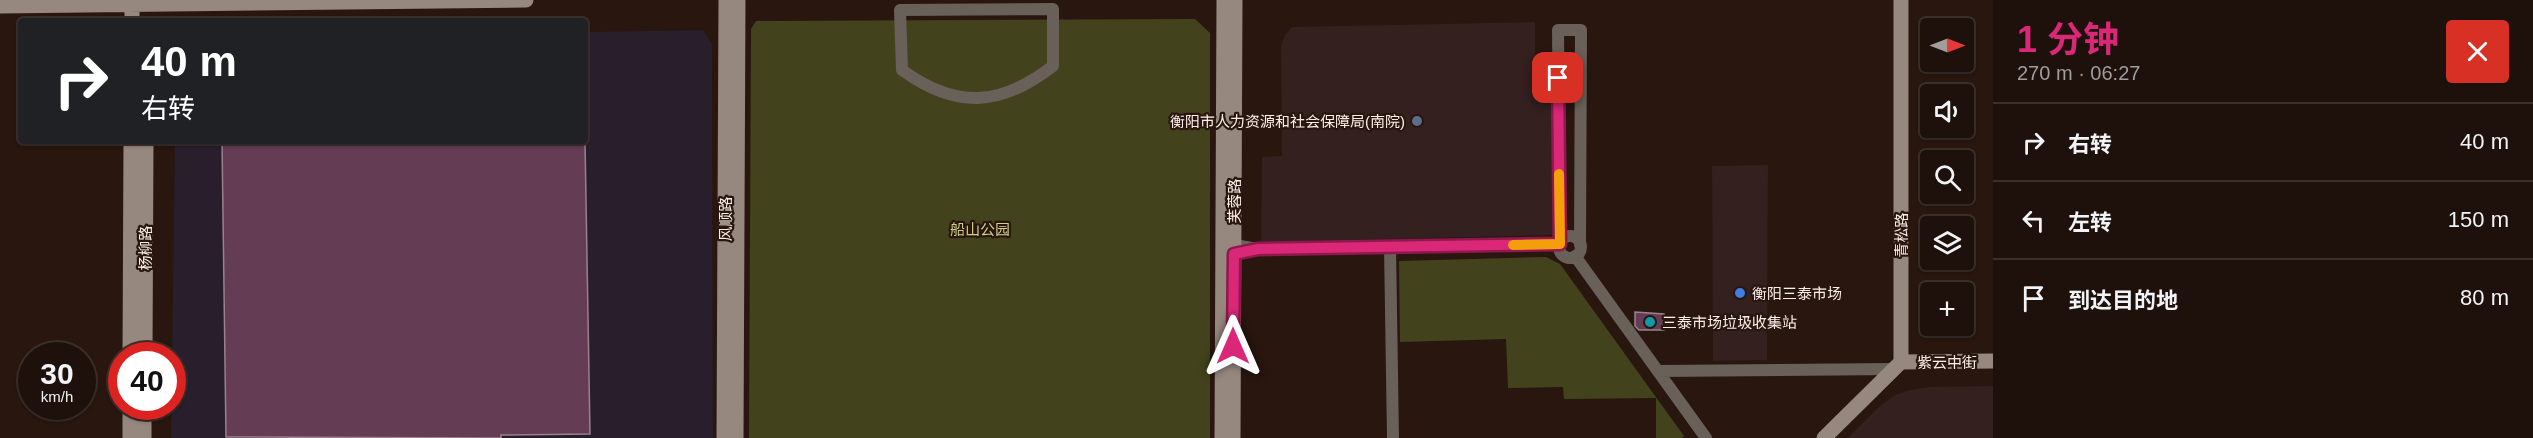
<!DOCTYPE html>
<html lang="zh">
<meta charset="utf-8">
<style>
:root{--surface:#1e100b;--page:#2b1e19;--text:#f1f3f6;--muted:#a19d9d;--line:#3c302c;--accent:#db2777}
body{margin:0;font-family:Arial,"Noto Sans SC",sans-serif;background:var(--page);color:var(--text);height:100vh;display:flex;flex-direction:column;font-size:22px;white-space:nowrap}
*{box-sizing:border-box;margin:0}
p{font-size:20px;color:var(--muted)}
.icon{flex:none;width:33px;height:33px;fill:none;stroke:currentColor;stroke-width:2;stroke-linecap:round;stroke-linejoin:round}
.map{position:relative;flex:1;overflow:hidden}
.details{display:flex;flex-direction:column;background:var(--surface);width:540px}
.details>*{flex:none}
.banner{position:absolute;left:18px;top:18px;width:570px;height:126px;border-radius:6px;box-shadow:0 2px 4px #0004,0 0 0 2px var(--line);background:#202124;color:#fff;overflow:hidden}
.needle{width:39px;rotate:90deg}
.buttons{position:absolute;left:1920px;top:18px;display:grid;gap:12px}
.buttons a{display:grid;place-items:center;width:54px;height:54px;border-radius:6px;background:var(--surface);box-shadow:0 2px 4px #0004,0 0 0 2px var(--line);font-size:30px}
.speed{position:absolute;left:18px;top:342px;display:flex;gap:12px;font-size:30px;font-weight:700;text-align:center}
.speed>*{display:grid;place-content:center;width:78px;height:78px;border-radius:50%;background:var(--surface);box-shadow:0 2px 4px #0004,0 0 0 2px var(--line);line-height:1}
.speed small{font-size:15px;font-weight:400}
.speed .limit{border:9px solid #d22;background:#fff;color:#111}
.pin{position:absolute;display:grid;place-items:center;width:51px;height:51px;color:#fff;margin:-26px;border-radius:12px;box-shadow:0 3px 9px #0006}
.me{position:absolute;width:66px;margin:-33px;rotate:0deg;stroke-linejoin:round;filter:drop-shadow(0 0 4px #0008)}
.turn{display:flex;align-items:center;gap:21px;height:126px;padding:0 24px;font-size:27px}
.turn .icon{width:78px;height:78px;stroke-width:2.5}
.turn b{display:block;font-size:42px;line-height:51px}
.round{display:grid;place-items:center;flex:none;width:63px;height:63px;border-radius:6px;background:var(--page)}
.headline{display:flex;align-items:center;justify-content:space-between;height:102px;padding:0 24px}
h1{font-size:36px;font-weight:700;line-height:45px;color:var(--accent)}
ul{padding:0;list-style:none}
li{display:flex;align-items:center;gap:18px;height:78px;padding:0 24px;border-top:2px solid var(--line)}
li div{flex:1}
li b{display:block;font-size:22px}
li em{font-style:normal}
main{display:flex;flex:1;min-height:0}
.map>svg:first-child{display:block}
.commercial{fill:#33201f}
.industrial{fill:#281e2c}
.green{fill:#42431d}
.building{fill:#643c53;stroke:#99828e;stroke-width:1.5}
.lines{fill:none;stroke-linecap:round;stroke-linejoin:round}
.street{stroke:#69605a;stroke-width:12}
.secondary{stroke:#96887e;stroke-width:15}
.route-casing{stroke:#8e194d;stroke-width:15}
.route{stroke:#db2777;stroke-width:10}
.slow{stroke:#f59e0b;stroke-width:10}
.service-dot{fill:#5c6f8a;stroke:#28160f;stroke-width:2}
.shop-dot{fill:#3f7fe0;stroke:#28160f;stroke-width:2}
.culture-dot{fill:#0f9aa8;stroke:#28160f;stroke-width:2}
.labels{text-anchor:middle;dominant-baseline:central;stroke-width:4.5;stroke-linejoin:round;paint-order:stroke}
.poi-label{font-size:15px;fill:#fbede8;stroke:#28160f;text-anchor:start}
.street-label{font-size:15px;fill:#fbede8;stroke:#28160f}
.park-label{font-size:15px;fill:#cdd187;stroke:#28160f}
</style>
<main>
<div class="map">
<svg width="1993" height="438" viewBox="0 0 1993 438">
<rect width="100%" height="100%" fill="#28160f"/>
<path class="commercial" d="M1535 22V84L1551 85 1553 235 1261 242 1262 157 1282 156 1281 45 1285 35 1292 27Z
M1768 165 1767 360 1713 361 1712 166Z
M1993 386V438H1848L1880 406 1895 395 1910 390 1929 387Z"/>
<path class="industrial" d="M703 30 712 44 713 438H171L175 141H585V32Z"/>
<path class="green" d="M1195 19 1210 33V438H749L751 29 756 21Z
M1546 257 1560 264 1684 436 1682 438H1656V398L1564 399 1563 387 1508 388 1506 339 1400 342 1399 261Z"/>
<path class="building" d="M222 141H585L590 434 501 435V438L226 437Z
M1635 312 1664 314V330H1639L1635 326Z"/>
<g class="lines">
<path class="street" d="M1053 9V66C1000 107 956 109 902 70L900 10Z
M1559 247a11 11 0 1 1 22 0a11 11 0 1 1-22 0Z
M1234 245 1258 249 1560 244 1558 30H1581L1580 245
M1390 246 1393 438
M1575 256 1706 438
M1658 371 1894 369"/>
<path class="secondary" d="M0 6 526 0
M132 21V0
M130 356 131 141
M145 356 146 141
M1901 362 1993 361
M130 438V406
M144 438V406
M724 438 726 0
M736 438 738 0
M1222 438 1224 0
M1233 438 1235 0
M1824 438 1901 362V0"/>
</g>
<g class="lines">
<g class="route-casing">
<path id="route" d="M1233 346 1234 254 1258 249 1560 244 1558 78"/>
</g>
<use href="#route" class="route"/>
<path class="slow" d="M1513 245 1560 244 1559 174"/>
</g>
<circle class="service-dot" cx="1417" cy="121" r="6"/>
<circle class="shop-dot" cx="1740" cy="293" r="6"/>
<circle class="culture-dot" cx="1650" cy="322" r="6"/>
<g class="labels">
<g class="poi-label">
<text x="1405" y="121" text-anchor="end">衡阳市人力资源和社会保障局(南院)</text>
<text x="1752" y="293">衡阳三泰市场</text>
<text x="1662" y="322">三泰市场垃圾收集站</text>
</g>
<g class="street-label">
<text transform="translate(1234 201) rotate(-90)">芙蓉路</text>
<text transform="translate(725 219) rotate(-90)">风顺路</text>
<text transform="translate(1901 235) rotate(-90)">青松路</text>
<text transform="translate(145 248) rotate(-90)">杨柳路</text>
<text x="1947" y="362">紫云中街</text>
</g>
<g class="park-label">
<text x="980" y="229">船山公园</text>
</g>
</g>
</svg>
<div class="buttons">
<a><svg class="needle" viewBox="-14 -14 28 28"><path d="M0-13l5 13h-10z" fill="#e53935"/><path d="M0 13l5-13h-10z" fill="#a19d9d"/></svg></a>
<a><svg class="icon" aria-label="sound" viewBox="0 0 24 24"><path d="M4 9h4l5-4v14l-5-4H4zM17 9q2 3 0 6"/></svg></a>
<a><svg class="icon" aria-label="search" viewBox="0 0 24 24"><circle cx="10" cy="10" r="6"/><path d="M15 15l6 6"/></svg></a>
<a><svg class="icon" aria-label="layers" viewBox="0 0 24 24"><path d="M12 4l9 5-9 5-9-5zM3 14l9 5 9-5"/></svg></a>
<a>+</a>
</div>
<div class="speed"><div>30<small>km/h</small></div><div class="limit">40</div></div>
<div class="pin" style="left:1558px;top:78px;background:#d93025"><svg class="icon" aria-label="arrive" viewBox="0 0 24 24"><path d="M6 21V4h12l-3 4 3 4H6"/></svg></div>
<svg class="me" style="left:1233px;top:346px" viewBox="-20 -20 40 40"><path d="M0-17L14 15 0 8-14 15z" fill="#db2777" stroke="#fff" stroke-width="4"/></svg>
<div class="banner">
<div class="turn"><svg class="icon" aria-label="right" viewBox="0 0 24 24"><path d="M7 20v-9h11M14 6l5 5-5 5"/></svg><div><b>40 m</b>右转</div></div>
</div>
</div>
<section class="details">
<div class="headline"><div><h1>1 分钟</h1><p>270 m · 06:27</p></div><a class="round" style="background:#d93025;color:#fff"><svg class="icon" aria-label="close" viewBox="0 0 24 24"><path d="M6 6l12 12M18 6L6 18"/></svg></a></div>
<ul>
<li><svg class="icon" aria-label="right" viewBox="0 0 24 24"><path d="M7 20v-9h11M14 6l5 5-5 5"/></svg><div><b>右转</b></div><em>40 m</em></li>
<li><svg class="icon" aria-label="left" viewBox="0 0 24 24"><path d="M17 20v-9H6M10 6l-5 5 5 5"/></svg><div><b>左转</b></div><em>150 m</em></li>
<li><svg class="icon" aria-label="arrive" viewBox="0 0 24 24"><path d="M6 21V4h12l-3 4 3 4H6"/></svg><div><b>到达目的地</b></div><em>80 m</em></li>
</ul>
</section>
</main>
